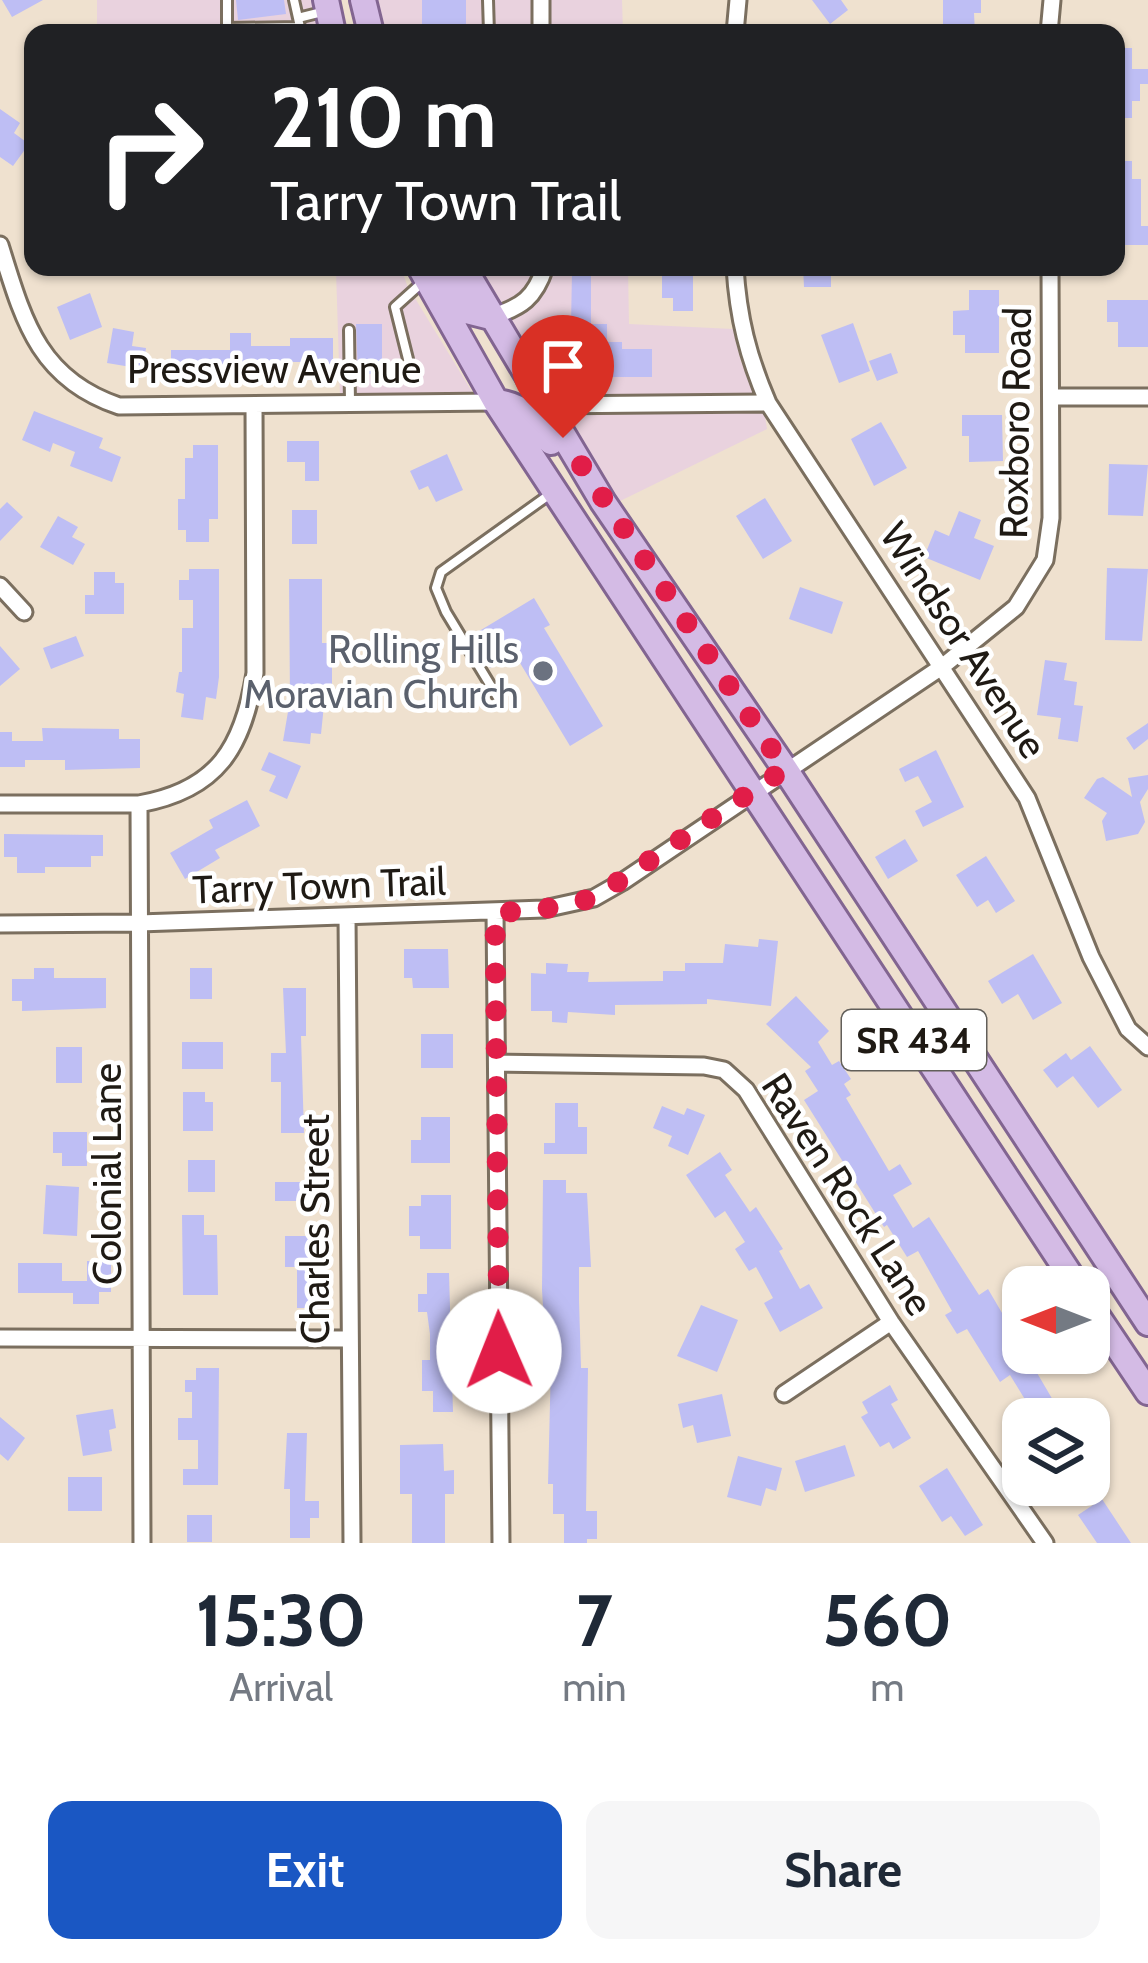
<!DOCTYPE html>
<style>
:root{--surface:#fff;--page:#f6f6f7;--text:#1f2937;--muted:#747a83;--accent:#1a57c3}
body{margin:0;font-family:Cabin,sans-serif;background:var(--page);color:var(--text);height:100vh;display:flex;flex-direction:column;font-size:45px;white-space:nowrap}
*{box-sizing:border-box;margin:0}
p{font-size:39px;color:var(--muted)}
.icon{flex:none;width:66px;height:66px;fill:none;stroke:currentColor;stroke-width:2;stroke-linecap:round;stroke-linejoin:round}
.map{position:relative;height:1543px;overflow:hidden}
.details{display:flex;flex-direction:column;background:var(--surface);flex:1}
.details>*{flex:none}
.guide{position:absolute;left:24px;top:24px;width:1101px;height:252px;border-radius:24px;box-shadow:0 3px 9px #0004;background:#202124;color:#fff;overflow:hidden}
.needle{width:78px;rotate:270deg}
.tools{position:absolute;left:1002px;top:1266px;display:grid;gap:24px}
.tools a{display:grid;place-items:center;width:108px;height:108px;border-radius:24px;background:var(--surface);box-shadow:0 3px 9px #0004;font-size:60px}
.pin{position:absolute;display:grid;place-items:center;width:102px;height:102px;color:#fff;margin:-123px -51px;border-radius:50% 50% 50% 0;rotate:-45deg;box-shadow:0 0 12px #0007}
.pin .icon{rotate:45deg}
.me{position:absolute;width:132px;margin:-66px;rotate:359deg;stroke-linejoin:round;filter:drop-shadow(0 0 9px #0008)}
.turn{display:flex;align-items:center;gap:42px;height:252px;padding:0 48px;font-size:54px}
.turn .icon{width:156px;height:156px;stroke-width:2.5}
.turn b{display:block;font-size:84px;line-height:102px}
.eta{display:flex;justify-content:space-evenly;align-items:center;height:204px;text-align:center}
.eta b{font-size:72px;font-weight:700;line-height:84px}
.button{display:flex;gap:24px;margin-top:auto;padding:24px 48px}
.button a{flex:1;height:138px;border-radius:24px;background:var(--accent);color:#fff;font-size:48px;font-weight:700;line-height:138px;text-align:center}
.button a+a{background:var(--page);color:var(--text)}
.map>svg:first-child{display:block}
.commercial{fill:#e9d2de}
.building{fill:#bebef4}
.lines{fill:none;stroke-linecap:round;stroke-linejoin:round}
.lane-casing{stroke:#7b6f5f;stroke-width:14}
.street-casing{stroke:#7b6f5f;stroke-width:21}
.primary-casing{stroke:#826591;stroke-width:30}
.lane{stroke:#fff;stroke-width:8}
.street{stroke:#fff;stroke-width:15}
.primary{stroke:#d4bbe5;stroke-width:24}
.route{stroke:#e11d48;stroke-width:21;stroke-dasharray:0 37.8}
.worship-dot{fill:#6b7280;stroke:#fff;stroke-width:4.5}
.labels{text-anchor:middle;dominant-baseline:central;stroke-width:9;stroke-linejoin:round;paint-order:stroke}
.shield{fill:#fff;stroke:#625f5a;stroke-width:3}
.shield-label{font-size:36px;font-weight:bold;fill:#1f1a14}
.street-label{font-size:39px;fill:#1f1a14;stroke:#fff}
.worship-label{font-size:39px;fill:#5b616d;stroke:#fff;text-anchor:end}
</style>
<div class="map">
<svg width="1148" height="1543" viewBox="0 0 1148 1543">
<rect width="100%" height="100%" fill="#efe1cf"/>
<path class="commercial" d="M97 0H313L320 33H97Z
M372 0H532L533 33H380Z
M549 0H622L623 33H550Z
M118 267H401L407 285 474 395 340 397 336 270 121 274Z
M474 267H537L530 286 515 301 496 308Z
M554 267H628L629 324 733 329 741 361 756 396 548 398 503 321 526 312 544 294Z
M764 410 767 429 614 504 557 412Z"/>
<path class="building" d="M2 0H43L12 17Z
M236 0H284L286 14 238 20Z
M422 0H466V33H422Z
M812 0H841L848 10 830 24Z
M943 0H981V13H974L975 33H943Z
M1116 48H1132V69H1148V84H1140V101H1132V118H1116Z
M0 109 20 123 14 133 29 144 13 166 0 157Z
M1116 161H1132V179H1141V226H1148V245H1116Z
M662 267H693V311H673V298H662Z
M803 267H831V287H804Z
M572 272H591V324H607V342H622V349H652V377H570Z
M969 290H999V353H965V335H953V311L969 310Z
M90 293 102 327 70 340 57 307Z
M1107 300H1148V347H1118V322H1107Z
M853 323 870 371 839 383 821 335Z
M356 324H382V374H358Z
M113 328 134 332 132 346 146 348 143 369 107 363Z
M230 333H251V346H290V338H333V372H313V362H272V372H171V350H230Z
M891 353 898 373 877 381 869 361Z
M34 411 103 438 99 448 121 457 112 482 70 466 75 452 53 443 50 452 22 440Z
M962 415H1002L1003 461 969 462V436H962Z
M881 422 907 468 874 486 851 439Z
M287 441H319V481H305V462H287Z
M193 445H218V519H209V542H186V530H178V499H185V458H193Z
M447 454 463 490 436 502 428 486 419 490 410 471Z
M1109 464 1148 465 1143 516 1108 515Z
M765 498 792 541 763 559 736 516Z
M7 502 23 517 0 541V509Z
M292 510H317V544H292Z
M959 511 981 520 974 538 994 546 980 580 924 557 935 530 949 536Z
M58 516 78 527 72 537 85 544 73 565 40 547Z
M1107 568 1148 569 1142 641 1105 640Z
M189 569H219V677L216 699 206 697 203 720 181 717 184 694 176 692 179 672H182V628H193V600H179V580H189Z
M94 572H115V583H124V614H85V595H94Z
M289 579H322V643H332V695H325L321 734 311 733 310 744 283 741 290 700Z
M800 587 843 602 832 634 789 619Z
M534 598 550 625 544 628 603 726 570 746 514 653 490 668 471 636Z
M76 636 84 656 51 669 43 648Z
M0 646 20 669 0 686Z
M1045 660 1067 663 1064 680 1077 682 1074 705 1083 706 1078 742 1058 739 1061 718 1037 715Z
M1148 723V739L1134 750 1126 738Z
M42 728 119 729V739H140V768L65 770V760H25V767H0V732H12V741H43Z
M936 750 964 807 923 827 915 811 932 802 918 776 905 782 899 769Z
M269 752 301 766 287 799 269 791 276 776 261 770Z
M1148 775V789L1140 802 1145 822 1138 834 1106 841 1102 821 1107 813 1084 798 1097 779 1103 777 1132 797 1128 778Z
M247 800 260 826 215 850 220 858 185 879 170 853 213 828 209 820Z
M4 834 103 835V856H91V867H45V873H17V857H4Z
M905 839 918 861 888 879 875 857Z
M986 856 1015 901 996 913 988 900 977 907 956 875Z
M759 939 778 941 771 1006 707 999V1004L615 1005V1015L568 1012 567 1023 552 1022V1011H531V973L546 974V963L568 964 567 972H589L588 982 663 981V971H685V963H723L725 944 758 947Z
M404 949H448L449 988H413L412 978H404Z
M1033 954 1062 1003 1033 1020 1018 994 1002 1004 988 981Z
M34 968H54V978H106V1008L22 1011V1001H12V979H34Z
M190 968H212V999H190Z
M283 988H306V1036H301L304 1133H281V1082H271V1053H286Z
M796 996 829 1031 818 1042 832 1065 839 1061 851 1079 844 1084 851 1095 846 1098 889 1171 900 1164 912 1184 893 1195 913 1228 929 1217 979 1295 988 1289 1064 1419H1037L1010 1375 1000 1382 967 1329 957 1334 945 1315 952 1311 918 1251 907 1257 887 1225 884 1227 804 1100 818 1091 805 1071 811 1067 766 1024Z
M421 1034H453V1068H421Z
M182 1042H223V1069H182Z
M1090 1046 1122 1090 1098 1108 1073 1076 1057 1088 1043 1070 1066 1053 1071 1060Z
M56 1047H82V1083H56Z
M183 1092H205V1102H213V1131H183Z
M555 1103H578V1127H587V1154H544V1143H555Z
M662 1106 684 1115 687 1108 705 1115 688 1155 668 1146 672 1136 653 1128Z
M421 1117H450V1163H411V1140H421Z
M53 1132H87V1166H62V1153H53Z
M720 1152 732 1170 725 1175 750 1212 756 1207 783 1249 779 1251 800 1289 809 1284 823 1308 780 1332 764 1303 773 1298 756 1267 749 1271 735 1249 745 1242 725 1211 715 1218 686 1175Z
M188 1160H215V1192H188Z
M543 1180H566V1193H587L591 1267H579V1300L581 1368H588L586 1511H597V1539H587V1543H564V1514H553V1484H548L552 1322H544L542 1290Z
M275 1182H305V1201H275Z
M46 1185 79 1187 77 1236 43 1234Z
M421 1195H451V1249H420V1236H409V1206H421Z
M182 1215H204V1235H217L218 1295H183Z
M285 1236H314L316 1308H297V1267H285Z
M87 1261H111V1292H99V1304H73V1293H18V1263H62V1281H87Z
M427 1273H449L453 1412H433V1391H422V1360H430V1334L427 1312H418V1294H427Z
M701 1305 738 1320 717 1372 677 1356Z
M196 1368H219L218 1485H183V1469H198V1440H178V1418H192V1392H185V1380H196Z
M890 1385 898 1400 891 1404 911 1438 893 1449 889 1442 880 1447 861 1417 868 1413 862 1402Z
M722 1394 731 1436 697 1443 693 1425 683 1428 678 1404Z
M113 1409 116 1428 109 1430 112 1451 83 1456 76 1415Z
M0 1417 25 1438 8 1461 0 1454Z
M287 1433H307L305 1501H319V1518H310V1538H290V1489H284Z
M443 1444 444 1471 454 1470V1494H445V1543H412V1494H400V1445Z
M845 1445 855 1476 805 1492 795 1461Z
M738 1456 782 1468 776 1491 766 1488 761 1506 727 1497Z
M947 1468 983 1525 965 1536 951 1516 942 1522 919 1486Z
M68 1477H102V1511H68Z
M1102 1499 1131 1543H1097L1078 1515Z
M187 1515H212V1542H187Z"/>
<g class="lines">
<g class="lane-casing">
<path id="lane" d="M227 0V28L300 27 298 18 322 12
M294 0 298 18
M488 0 489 33
M349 330 350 403
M408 359 395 307 425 280
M500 701 446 612 436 588 441 572 553 492"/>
</g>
<g class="street-casing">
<path id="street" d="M541 0V33
M735 33 738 0
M1049 33 1052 0
M0 245C23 319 38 379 119 406L496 402
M735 267C738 317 748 357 768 403L1027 798 1091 957 1128 1029 1148 1047
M491 317C522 307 535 298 545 267
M1051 397H1148
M544 405 768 403
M0 586 24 612
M0 804H139C218 790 243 747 255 673L254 406
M139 804 142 1543
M495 912 501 1543
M347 916 352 1543
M0 924 139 923 544 909 594 898 622 882 943 666 1016 607 1045 560 1051 518 1050 267
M497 1063 704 1066 724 1070 746 1090 891 1322 1045 1543
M0 1338 349 1339
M784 1394 891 1322"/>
</g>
<g class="primary-casing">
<path id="primary" d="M326 0 333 33
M363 0 371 33
M420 267 496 402 1078 1287
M439 267 467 311 491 317
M463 267 603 502 785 769 1148 1323
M496 402C523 405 536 420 551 442
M1089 1304 1148 1392"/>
</g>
<use href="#lane" class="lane"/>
<use href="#street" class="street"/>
<use href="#primary" class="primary"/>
</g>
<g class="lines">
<path class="route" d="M499 1351 495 913 544 909 594 898 785 769 563 438"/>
</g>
<circle class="worship-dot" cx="543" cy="671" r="12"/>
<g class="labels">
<rect class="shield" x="842" y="1010" width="144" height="60" rx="9"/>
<g class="shield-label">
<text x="914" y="1040">SR 434</text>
</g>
<g class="street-label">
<text x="274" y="369">Pressview Avenue</text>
<text transform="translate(1015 423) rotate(-89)">Roxboro Road</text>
<text transform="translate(964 640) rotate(57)">Windsor Avenue</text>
<text transform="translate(319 885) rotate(-2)">Tarry Town Trail</text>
<text transform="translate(107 1174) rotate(-90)">Colonial Lane</text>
<text transform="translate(848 1194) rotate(57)">Raven Rock Lane</text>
<text transform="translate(315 1229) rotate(-90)">Charles Street</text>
</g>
<g class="worship-label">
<text x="519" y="649">Rolling Hills<tspan x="519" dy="45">Moravian Church</tspan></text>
</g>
</g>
</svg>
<div class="tools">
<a><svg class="needle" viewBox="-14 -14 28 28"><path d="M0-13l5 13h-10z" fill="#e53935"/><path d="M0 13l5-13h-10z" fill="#747a83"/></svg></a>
<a><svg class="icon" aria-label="layers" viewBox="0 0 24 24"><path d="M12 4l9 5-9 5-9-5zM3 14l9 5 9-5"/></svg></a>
</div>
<div class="pin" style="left:563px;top:438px;background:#d93025"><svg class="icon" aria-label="arrive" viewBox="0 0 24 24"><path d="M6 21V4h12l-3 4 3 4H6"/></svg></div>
<svg class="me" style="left:499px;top:1351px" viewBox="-20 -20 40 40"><circle r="19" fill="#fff"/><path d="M0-13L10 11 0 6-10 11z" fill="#e11d48"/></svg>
<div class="guide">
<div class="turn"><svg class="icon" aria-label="right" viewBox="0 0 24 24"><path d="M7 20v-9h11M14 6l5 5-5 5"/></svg><div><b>210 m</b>Tarry Town Trail</div></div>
</div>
</div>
<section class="details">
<div class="eta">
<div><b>15:30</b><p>Arrival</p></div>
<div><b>7</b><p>min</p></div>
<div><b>560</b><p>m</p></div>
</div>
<div class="button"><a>Exit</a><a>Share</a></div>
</section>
